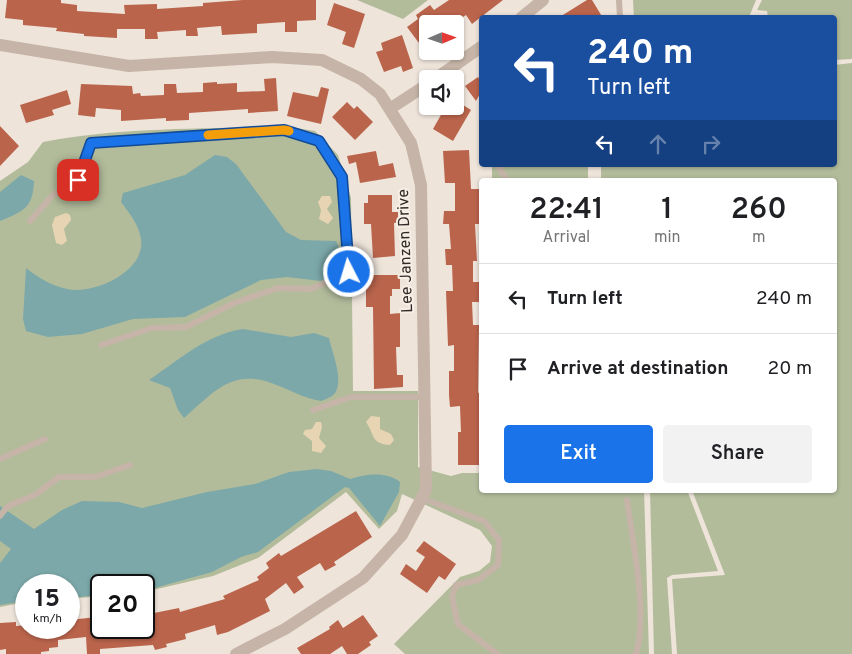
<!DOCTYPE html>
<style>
:root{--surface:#fff;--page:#f2f2f2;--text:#202124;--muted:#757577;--line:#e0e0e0;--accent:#1a73e8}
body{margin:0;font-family:Overpass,sans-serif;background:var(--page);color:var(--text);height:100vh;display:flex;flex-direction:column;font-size:19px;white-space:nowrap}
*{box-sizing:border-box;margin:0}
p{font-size:16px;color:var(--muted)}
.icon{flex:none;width:28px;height:28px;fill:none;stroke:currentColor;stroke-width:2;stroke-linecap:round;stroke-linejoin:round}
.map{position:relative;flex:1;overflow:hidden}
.sheet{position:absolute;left:479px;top:178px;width:358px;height:315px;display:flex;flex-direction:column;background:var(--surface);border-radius:5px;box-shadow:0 1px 4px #0004}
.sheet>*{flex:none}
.guide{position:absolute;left:479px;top:15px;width:358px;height:152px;border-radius:5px;box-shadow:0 1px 4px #0004;background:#1a4fa0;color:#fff;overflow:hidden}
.needle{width:32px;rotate:88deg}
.tools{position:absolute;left:419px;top:15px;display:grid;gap:10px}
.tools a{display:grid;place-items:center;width:45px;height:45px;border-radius:5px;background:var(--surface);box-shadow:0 1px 4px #0004;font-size:25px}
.speed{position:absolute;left:15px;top:574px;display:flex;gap:10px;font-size:25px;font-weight:700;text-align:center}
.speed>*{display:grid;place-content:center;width:65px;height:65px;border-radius:50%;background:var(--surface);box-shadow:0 1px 4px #0004;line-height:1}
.speed small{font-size:12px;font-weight:400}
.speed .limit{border:2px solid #111;border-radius:8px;background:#fff;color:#111}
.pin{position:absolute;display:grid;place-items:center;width:42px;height:42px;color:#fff;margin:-21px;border-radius:10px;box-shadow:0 2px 8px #0006}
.me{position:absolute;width:55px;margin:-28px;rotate:355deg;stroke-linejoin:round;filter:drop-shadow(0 0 4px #0008)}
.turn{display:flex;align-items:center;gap:18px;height:105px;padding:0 25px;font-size:22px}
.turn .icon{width:65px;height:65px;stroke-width:2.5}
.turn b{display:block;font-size:35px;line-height:42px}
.lanes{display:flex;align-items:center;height:48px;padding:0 25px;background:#0003;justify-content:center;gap:25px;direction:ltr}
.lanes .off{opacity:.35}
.eta{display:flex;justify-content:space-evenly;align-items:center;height:85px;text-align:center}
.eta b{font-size:30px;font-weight:600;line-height:35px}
.button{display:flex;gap:10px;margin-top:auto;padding:10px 25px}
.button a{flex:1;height:58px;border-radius:5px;background:var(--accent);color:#fff;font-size:20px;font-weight:600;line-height:58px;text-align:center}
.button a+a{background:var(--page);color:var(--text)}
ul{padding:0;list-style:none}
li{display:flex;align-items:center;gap:15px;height:70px;padding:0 25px;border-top:1px solid var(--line)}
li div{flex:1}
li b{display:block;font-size:19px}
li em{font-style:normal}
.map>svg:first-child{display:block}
.green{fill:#b2bc9b}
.sand{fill:#e7d4b3}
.water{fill:#7ca8a9}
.building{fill:#ba644c}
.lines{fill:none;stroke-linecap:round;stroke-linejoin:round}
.service{stroke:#c5b4a7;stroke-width:6}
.minor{stroke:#c5b4a7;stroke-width:12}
.route-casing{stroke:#114b97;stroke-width:12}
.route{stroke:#1a73e8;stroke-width:9}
.slow{stroke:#f59e0b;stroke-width:9}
.labels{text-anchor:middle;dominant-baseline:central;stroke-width:4;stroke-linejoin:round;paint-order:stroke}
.street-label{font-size:16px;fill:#322a27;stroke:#f7eee5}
</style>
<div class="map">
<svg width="852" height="654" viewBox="0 0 852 654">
<rect width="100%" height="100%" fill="#eee4da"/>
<path class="green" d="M357 0H428L403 19Z
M633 0H756L749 17 634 18Z
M762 0H852V59L834 60V18L768 17 767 11 757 10Z
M852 63V654H677L672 579 725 575 692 490H834V180H601V165H834V65Z
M283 126 315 131 338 155 351 198 353 391H418V467L451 476 462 473H481V490H644L649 654H405L394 644 460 577 479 571 490 562 492 546 480 530 402 494 397 511 379 529 346 492 258 558 213 576 144 592V585H101V596L69 599V585H26V602L0 607V181L28 162 43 142C117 127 207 129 283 126Z
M492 165H588V180H492Z
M650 490H687L718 571 672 575 667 578 672 654H654Z"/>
<path class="sand" d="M322 196H330L332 202 327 209 333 218 328 224 319 219 321 210 318 202Z
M66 213 70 215 71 220 64 229 67 241 62 245 56 243 52 225 55 217Z
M371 416 380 417V429L391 434 394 440 390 445C371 444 375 435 366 422Z
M316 422H321L322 427 319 438 326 446 321 453 312 451V441L303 434 305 430 312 429Z"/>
<path class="water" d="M215 155 227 157 236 164 286 232 301 240 336 241 341 253 338 267 333 275 321 281 287 277 261 280 185 317 133 319 82 334 48 337 26 331 23 319 26 268C37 277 52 286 67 289 93 295 146 272 141 239 139 225 130 214 121 202L123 193 185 175Z
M21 175 34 181C33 208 24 211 0 221V192Z
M243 329 291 337 314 333 329 338C332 352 344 380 335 393 332 397 326 399 321 401 304 398 290 390 274 384 232 368 214 392 184 418L178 410 170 388 149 380C179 360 205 335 243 329Z
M317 469 331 471 350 479C366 474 386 471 400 482L399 492 380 526 349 488 345 487 258 552 241 557 212 572 144 591V585H101V595L69 598V585H26V601L0 605V563L11 549 0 541V506L34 529 62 510 82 501 119 502 142 508 207 492 255 484 289 472Z"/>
<path class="building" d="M7 0H61V3L77 5V11L125 14 124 5 157 4V9L203 6V3L243 0H316V20L297 21V32H285V22L257 24V33L222 35 221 26 197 28 198 36H186V30L157 32 158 39H145V29H117V38L84 36V34L56 31 57 28 23 25V20L5 18Z
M449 0H503L472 24 466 15 453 24H428V43L422 47 407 27 418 19 416 15 430 5 434 10Z
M587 0H592L603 18H558Z
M334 3 365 14 354 48 342 44 346 32 327 25Z
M402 35 413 68 403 72 401 66 384 72 376 52 383 50 381 43Z
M478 77 481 82V92L476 101 465 86Z
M276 78 278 111 248 113V109L189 113V120L166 121V118L121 121V110L96 108 95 117 78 115 81 84 132 86 133 94 140 93 141 96 164 95V84H176L177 93 203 92V83L217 82V84L237 83V92L265 91 264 79Z
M321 87 329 89 321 124 287 116 293 92 318 97Z
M67 90 71 104 52 110 54 115 26 123 20 105Z
M455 100 471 110 453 141 433 129 446 106H455Z
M347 102 354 109 357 106 373 122 355 140 332 117Z
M0 126 19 146 0 166Z
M469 150 471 189H480V224H475L477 261H473V282H479V302H472L473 325H479L478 393 481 392V465H458V432H461L460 406 450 407 449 395V371H454V345L448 346 446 291H453L452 265H446L445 249H451L449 224H443L444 211H455V183H445L443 151Z
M376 151 379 166 393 163 396 177 360 183 356 162 349 164 347 156Z
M368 195H392V212H398V223H394L395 256 373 258 371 224H364V203H368Z
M366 275H400V289H392V296H390V314L400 313V347H396L397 375H403V387L374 389 373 307H366Z
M356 511 372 537 334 562 336 565 325 571 320 563 297 577 304 587 294 594 286 583 265 599 270 611 228 632 217 635 215 625 185 634 186 639 166 644 167 647 155 650 153 645 100 649V654H87L86 637 58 640V647L49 648V651L41 652V654H6V649L0 650V623L16 622V626L26 625V628H69V620L97 617 98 628H144V615L179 608 180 612 225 599 223 596 259 580 257 577 269 568 266 563 279 553 281 556Z
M424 541 456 564 445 580 439 576 427 593 400 574 406 564 416 571 425 557 416 551Z
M363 615 378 636 369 642 371 645 358 654H347L342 646 330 654H301L297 648 330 629 329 627 338 620 343 628Z"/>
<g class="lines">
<path class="service" d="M619 0 620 18
M497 165 507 180
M30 221 53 195 78 179 91 143 284 130 319 141 342 177 349 272 311 289 278 288 234 303 186 327 152 328 101 345
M313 410 351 397H422
M0 459 45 439
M426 500 484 521 499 540 498 565 478 580 456 585 452 597 458 624 497 654
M627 500C633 544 648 612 636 654
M0 516 8 506 35 495 59 477H95L130 465"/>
<path class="minor" d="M521 18 543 0
M0 45 129 66 272 57 322 60 361 79 380 94 411 143 421 185 426 490 402 535 363 578 285 629 236 654
M435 79 481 47
M391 108 428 84"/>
</g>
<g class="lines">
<g class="route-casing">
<path id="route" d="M78 180 91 143 284 130 319 141 342 177 349 272"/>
</g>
<use href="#route" class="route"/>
<path class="slow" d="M208 135 284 130 289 131"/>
</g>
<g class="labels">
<g class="street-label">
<text transform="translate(406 251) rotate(-92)">Lee Janzen Drive</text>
</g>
</g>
</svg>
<div class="tools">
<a><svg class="needle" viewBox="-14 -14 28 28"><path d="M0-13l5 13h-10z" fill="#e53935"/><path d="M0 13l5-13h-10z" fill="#757577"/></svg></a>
<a><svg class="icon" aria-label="sound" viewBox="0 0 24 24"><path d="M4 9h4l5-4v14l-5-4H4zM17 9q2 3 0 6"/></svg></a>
</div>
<div class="speed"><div>15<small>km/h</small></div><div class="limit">20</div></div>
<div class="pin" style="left:78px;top:180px;background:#d93025"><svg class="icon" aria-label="arrive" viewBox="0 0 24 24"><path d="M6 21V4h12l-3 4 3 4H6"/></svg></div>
<svg class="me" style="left:349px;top:272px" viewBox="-20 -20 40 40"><circle r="17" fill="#1a73e8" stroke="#fff" stroke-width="3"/><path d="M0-11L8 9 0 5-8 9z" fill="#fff"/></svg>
<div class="guide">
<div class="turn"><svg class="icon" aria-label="left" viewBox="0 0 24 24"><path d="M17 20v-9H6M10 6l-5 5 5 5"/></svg><div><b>240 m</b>Turn left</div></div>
<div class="lanes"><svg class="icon" aria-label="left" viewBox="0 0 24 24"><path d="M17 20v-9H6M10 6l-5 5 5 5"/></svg><svg class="icon off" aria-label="ahead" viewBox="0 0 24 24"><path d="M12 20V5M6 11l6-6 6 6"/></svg><svg class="icon off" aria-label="right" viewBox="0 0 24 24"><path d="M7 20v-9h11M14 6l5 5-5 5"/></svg></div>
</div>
<section class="sheet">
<div class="eta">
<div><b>22:41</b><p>Arrival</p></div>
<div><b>1</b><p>min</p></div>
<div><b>260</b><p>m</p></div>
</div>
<ul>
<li><svg class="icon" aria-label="left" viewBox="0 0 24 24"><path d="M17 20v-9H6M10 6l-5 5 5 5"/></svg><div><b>Turn left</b></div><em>240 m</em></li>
<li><svg class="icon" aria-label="arrive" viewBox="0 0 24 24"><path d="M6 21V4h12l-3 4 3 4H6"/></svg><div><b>Arrive at destination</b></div><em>20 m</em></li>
</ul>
<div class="button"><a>Exit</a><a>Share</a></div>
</section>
</div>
